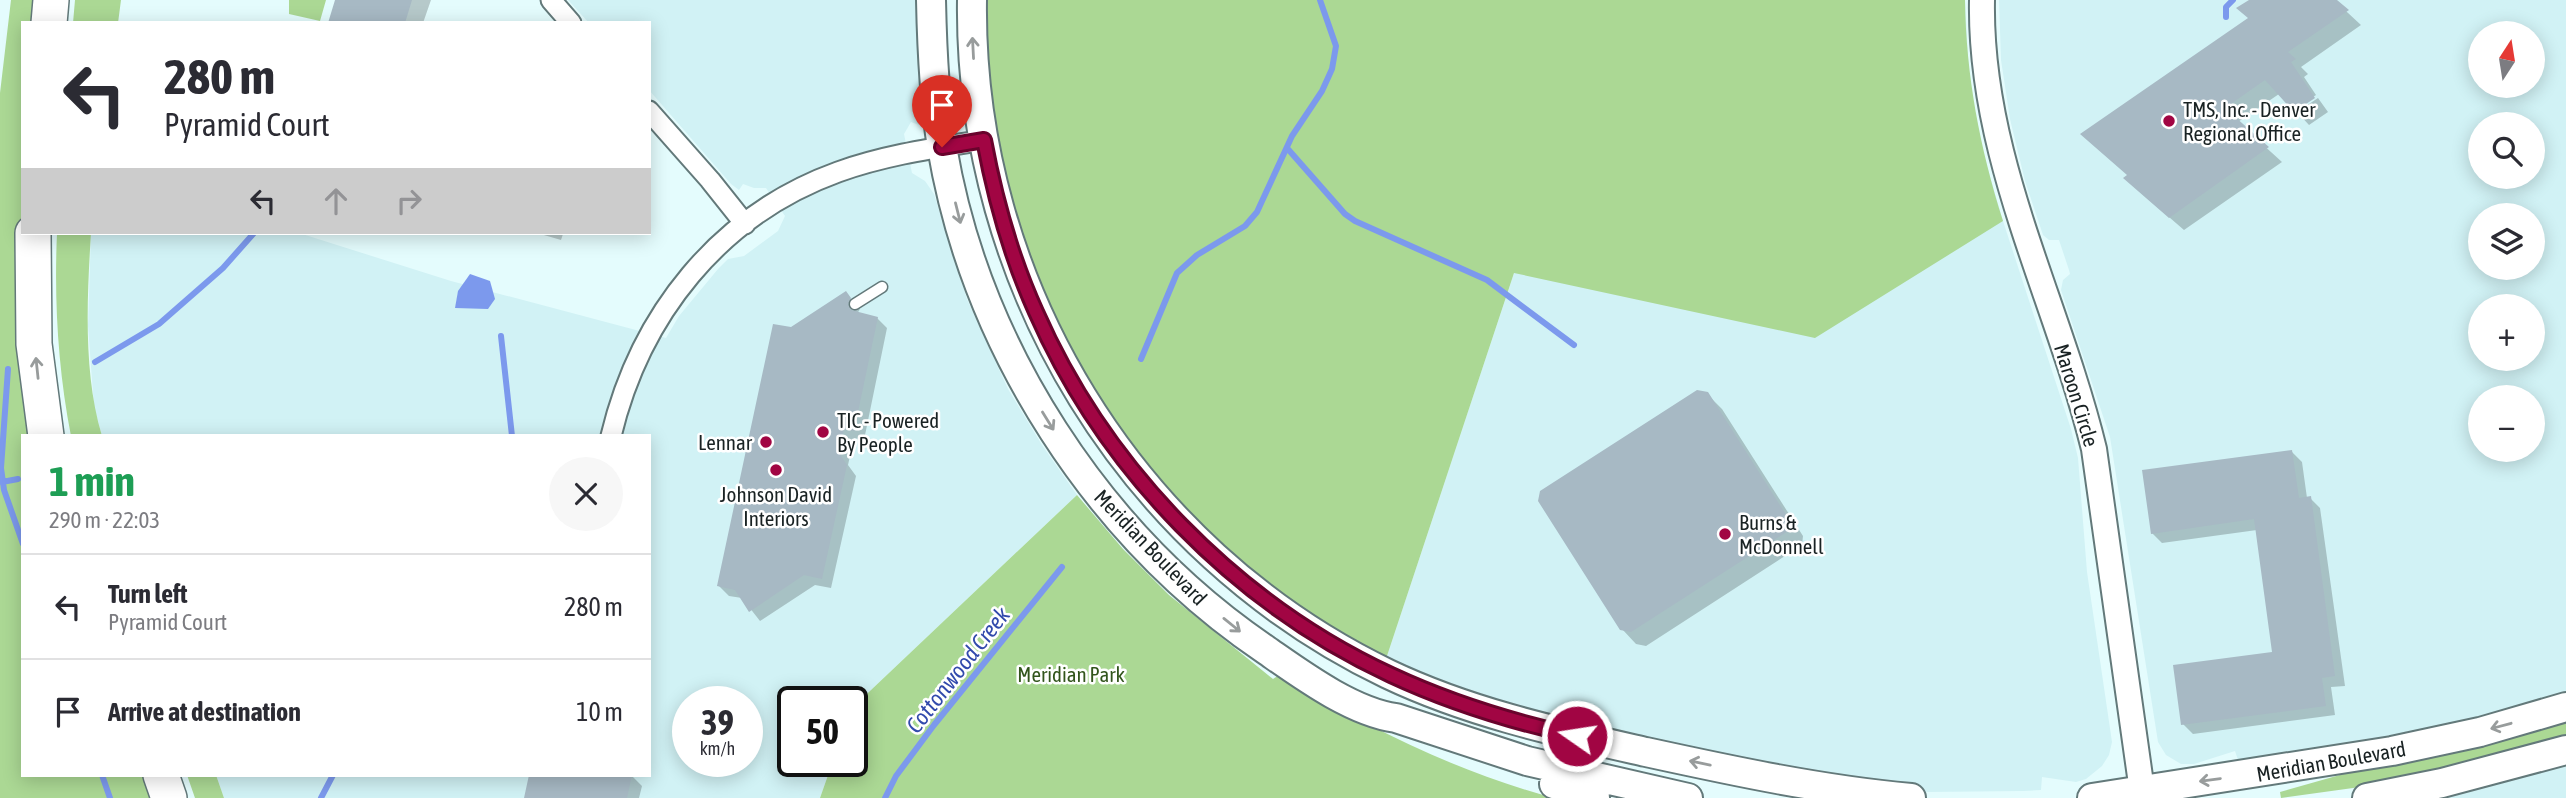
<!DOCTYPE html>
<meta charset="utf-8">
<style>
:root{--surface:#fff;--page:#f7f7f7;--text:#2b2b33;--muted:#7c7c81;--line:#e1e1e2}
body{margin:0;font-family:"Asap Condensed",sans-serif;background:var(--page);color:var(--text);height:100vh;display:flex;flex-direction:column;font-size:26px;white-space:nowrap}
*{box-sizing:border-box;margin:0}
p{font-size:23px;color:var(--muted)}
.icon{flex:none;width:38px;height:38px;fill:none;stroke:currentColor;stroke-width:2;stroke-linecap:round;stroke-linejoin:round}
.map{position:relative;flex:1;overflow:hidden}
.details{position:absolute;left:21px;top:434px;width:630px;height:343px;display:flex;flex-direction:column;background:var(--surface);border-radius:0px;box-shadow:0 4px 18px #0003}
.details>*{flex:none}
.top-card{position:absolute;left:21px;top:21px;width:630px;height:214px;border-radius:0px;box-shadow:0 4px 18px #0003;background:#fff;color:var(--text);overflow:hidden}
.needle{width:46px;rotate:12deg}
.fabs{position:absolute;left:2468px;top:21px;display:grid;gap:14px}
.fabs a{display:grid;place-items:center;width:77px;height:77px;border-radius:50%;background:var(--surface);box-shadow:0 4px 18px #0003;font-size:35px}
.speed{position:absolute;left:672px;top:686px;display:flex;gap:14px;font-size:35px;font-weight:700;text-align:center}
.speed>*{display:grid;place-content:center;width:91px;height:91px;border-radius:50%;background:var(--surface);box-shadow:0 4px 18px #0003;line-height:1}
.speed small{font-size:18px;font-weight:400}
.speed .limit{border:4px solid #111;border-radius:10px;background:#fff;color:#111}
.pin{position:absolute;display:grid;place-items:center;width:60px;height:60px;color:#fff;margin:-72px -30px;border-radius:50% 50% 50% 0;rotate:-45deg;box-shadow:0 0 7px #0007}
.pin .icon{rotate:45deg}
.me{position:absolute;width:77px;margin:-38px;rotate:283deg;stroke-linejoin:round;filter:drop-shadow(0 0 5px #0008)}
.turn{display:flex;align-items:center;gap:24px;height:147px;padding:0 28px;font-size:32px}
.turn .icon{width:91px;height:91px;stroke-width:2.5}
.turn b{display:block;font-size:49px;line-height:60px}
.lanes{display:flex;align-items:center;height:66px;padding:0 28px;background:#0003;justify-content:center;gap:35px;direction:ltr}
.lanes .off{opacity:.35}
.round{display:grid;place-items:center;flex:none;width:74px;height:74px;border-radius:37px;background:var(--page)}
.headline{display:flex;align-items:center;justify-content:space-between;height:119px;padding:0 28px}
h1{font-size:42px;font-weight:700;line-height:52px;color:#1e9e55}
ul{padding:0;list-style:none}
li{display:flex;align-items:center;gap:21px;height:105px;padding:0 28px;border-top:2px solid var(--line)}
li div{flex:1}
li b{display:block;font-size:26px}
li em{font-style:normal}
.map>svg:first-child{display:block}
.built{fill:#d1f2f5;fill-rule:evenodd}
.green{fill:#abd894}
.water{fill:#7c99ed}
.shadow{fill:#0003}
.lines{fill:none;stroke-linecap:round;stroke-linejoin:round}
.stream{stroke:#7c99ed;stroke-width:6}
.building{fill:#a7b9c4}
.service-casing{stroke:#63797a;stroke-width:13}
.minor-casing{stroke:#63797a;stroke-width:23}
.tertiary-casing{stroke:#63797a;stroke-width:28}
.secondary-casing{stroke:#63797a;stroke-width:32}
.motorway-casing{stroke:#63797a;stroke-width:38}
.service{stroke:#fff;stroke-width:10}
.minor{stroke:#fff;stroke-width:19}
.tertiary{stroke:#fff;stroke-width:24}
.secondary{stroke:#fff;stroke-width:28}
.motorway{stroke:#fff;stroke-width:35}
.oneway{stroke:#989c9c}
.route-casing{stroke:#69032c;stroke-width:18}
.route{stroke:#a10543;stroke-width:12}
.poi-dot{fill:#a10543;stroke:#fff;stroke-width:2.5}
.labels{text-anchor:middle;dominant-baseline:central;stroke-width:5;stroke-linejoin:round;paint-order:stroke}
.poi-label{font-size:21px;fill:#192223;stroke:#fff;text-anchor:start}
.street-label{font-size:21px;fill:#192223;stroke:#fff}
.park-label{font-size:21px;fill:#32551c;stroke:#fff}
.water-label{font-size:23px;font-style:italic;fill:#324aac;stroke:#fff}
</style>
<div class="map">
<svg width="2566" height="798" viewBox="0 0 2566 798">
<rect width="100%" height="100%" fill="#e4fcfd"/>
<path class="built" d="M568 0H918L923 113 919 125 911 122 904 134 912 173 925 181 934 194 967 299 1008 389 1042 445 1077 495 852 708V702H793V761H833L820 798H224L216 775H649V436H102L94 407 88 326 91 233H299L451 281 666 338 679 316 718 269 728 259 744 256 778 231 785 216 766 188H754L743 184 739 190 731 184 649 90V23H589ZM688 702H747V761H688Z
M1965 0 1969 79 1982 149 2003 221 2071 429 2078 458 2087 572 2112 742 2109 755 2102 766 2086 779 2076 782 2042 777 2041 790 2023 791 1928 792 1842 782 1560 719 1460 691 1386 659 1514 273Z
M1999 0H2566V694L2394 739 2239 763 2235 751 2194 764H2181L2166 755 2158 742 2110 437 2061 290 2063 280 2070 274 2069 270 2059 240H2049L2043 235 2025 181 2010 119 2001 60ZM2480 33H2532V86H2480ZM2480 124H2532V177H2480ZM2480 215H2532V268H2480ZM2480 306H2532V359H2480ZM2480 397H2532V450H2480Z
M2566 763V798H2445L2505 781Z"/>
<path class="green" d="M11 0H39L37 23H23V213L20 266 35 436H23V775H149L158 798H0V93Z
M75 0H121L118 23H73Z
M289 0H326L320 21 289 14Z
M984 0H1965C1966 76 1980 148 2003 221L1815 338 1514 273 1386 659 1317 620 1244 567 1173 499 1109 419 1059 332 1019 233 991 112Z
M57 233H91C87 298 83 373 102 436H71C58 369 54 301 57 233Z
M1077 495 1123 549 1169 595 1273 679 1279 675C1369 727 1453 771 1554 798H820L833 761H852V708Z
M2566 719V737L2382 784 2281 798 2280 792 2361 769Z
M187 775H216L224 798H195Z"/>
<path class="water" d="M470 274 490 281 495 299 488 309 455 308 458 291Z"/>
<path class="shadow" d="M337 0H431L423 23H330Z
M2252 0H2334L2361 25 2301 67 2308 74 2304 77 2316 95 2294 110 2279 94 2238 122 2282 162 2184 230 2140 192 2250 19Z
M2318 98 2328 112 2309 125 2297 112Z
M537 233H569L568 235 563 234 561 240Z
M846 294 860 309 857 314 877 318 887 328 864 440 854 438 848 465 856 476 831 588 815 585 760 621 742 598 729 596 719 586 791 329Z
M1707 394 1722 409 1803 536 1802 545 1646 646 1636 644 1622 629Z
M2292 452 2302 462 2307 498H2310L2320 508 2345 686 2331 687 2335 715 2193 734 2183 724 2274 653 2257 530 2162 543 2152 533Z
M632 776 642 786 639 798H526Z"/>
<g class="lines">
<path class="stream" d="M2226 17V7L2233 0
M1287 148 1345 214 1355 221 1487 280 1574 345
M501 336 512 436
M1141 359 1177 273 1197 255 1245 226 1257 212 1292 136 1322 91 1332 69 1336 46 1320 0
M95 362 159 324 223 268 254 233
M8 369 1 468 4 490 23 544
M2 482 18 479
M102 775 110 798
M321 798 333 775
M885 798 896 776 934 725 1062 567"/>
</g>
<path class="building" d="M335 0H412L405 23H328Z
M2249 0H2337L2349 10 2288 52 2296 59 2291 62 2315 98 2294 112 2265 80 2225 108 2269 147 2169 218 2123 178 2127 175 2080 134 2248 18 2236 8Z
M846 291 851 298 848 304 851 310 878 317 854 431 844 429 839 453 847 465 822 579 804 575 749 612 735 590 717 586 773 324 791 327Z
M1697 390 1708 392 1790 521 1788 531 1631 632 1620 630 1538 501 1540 491Z
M2292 450 2299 498 2311 496 2335 676 2322 678 2326 706 2181 725 2173 665 2272 652 2254 519 2151 534 2142 470Z
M529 775H632L627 798H524Z"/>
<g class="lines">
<g class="service-casing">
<path id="service" d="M855 304 882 287"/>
</g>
<g class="minor-casing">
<path id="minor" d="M551 0 571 23
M649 111 710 180 745 224
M611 436C640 315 719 215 838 172 885 155 935 148 984 140"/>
</g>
<g class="tertiary-casing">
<path id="tertiary" d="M1982 0C1979 158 2057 298 2094 449L2143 798"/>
</g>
<g class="secondary-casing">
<path id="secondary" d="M931 0C932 50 934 98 942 147 976 348 1098 536 1266 650 1302 675 1352 712 1396 718L1527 761 1688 798
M972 0C968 284 1132 551 1388 674 1470 713 1558 732 1646 752 1733 771 1822 790 1911 798
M1554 784 1595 798
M2092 798 2392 751 2480 732 2566 707
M2367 798 2442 783 2566 750"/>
</g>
<g class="motorway-casing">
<path id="motorway" d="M49 23 51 0
M33 233 34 344 46 436
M161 775 169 798"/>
</g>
<use href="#service" class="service"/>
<use href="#minor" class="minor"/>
<use href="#tertiary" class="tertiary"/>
<use href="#secondary" class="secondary"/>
<use href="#motorway" class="motorway"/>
</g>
<defs><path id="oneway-shaft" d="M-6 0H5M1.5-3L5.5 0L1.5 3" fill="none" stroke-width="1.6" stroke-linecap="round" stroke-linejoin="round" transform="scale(1.75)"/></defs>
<g class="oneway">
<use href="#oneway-shaft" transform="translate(973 48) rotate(-93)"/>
<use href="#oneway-shaft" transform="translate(958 213) rotate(76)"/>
<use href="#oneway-shaft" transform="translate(37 368) rotate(-96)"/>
<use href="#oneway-shaft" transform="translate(1048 421) rotate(58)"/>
<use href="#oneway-shaft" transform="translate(1232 625) rotate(39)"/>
<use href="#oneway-shaft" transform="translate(2501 726) rotate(165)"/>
<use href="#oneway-shaft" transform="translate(1700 763) rotate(-168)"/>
<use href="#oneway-shaft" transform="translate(2210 780) rotate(172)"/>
</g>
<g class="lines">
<g class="route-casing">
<path id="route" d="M942 147 984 140C995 199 1011 257 1036 312 1105 469 1236 603 1391 675 1451 703 1513 722 1577 736"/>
</g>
<use href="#route" class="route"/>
</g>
<g class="poi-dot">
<circle cx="2169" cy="121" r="7"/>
<circle cx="823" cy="432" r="7"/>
<circle cx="766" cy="442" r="7"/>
<circle cx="776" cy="470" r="7"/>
<circle cx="1725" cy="534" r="7"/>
</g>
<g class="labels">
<g class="poi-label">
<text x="2183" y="109">TMS, Inc. - Denver<tspan x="2183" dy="24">Regional Office</tspan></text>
<text x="837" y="420">TIC - Powered<tspan x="837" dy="24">By People</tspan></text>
<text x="752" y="442" text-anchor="end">Lennar</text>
<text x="776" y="494" text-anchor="middle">Johnson David<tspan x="776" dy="24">Interiors</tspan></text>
<text x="1739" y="522">Burns &amp;<tspan x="1739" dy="24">McDonnell</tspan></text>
</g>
<g class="street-label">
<text transform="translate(2077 395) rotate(73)">Maroon Circle</text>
<text transform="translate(1151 547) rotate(46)">Meridian Boulevard</text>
<text transform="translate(2331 761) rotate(-10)">Meridian Boulevard</text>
</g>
<g class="park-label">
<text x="1071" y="674">Meridian Park</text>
</g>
<g class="water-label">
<text transform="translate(958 670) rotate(-52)">Cottonwood Creek</text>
</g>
</g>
</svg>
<div class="fabs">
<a><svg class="needle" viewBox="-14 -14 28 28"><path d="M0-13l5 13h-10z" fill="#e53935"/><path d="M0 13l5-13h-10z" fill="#7c7c81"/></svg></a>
<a><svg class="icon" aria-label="search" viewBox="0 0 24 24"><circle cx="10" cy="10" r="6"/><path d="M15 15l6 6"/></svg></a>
<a><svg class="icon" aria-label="layers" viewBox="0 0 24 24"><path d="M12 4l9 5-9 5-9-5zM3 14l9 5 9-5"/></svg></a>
<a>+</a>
<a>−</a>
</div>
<div class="speed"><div>39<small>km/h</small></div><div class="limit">50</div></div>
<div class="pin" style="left:942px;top:147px;background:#d93025"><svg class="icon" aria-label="arrive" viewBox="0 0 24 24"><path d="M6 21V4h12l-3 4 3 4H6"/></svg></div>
<svg class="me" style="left:1577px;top:736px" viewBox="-20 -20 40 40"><circle r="17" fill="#a10543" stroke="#fff" stroke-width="3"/><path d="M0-11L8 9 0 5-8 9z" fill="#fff"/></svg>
<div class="top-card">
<div class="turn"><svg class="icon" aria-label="left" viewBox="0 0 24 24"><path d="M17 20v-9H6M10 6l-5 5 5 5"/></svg><div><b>280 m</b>Pyramid Court</div></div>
<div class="lanes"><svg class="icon" aria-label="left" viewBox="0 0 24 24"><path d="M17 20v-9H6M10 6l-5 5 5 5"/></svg><svg class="icon off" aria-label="ahead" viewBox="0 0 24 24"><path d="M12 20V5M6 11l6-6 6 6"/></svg><svg class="icon off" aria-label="right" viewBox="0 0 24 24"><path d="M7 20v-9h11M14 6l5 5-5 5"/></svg></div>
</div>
<section class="details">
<div class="headline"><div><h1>1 min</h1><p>290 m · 22:03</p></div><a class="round"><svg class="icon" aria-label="close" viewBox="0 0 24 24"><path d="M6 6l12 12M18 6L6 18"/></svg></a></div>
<ul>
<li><svg class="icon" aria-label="left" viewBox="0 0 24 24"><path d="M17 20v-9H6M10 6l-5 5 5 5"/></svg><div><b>Turn left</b><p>Pyramid Court</p></div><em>280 m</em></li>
<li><svg class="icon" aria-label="arrive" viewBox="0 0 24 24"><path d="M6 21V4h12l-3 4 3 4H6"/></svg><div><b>Arrive at destination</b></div><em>10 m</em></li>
</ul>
</section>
</div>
